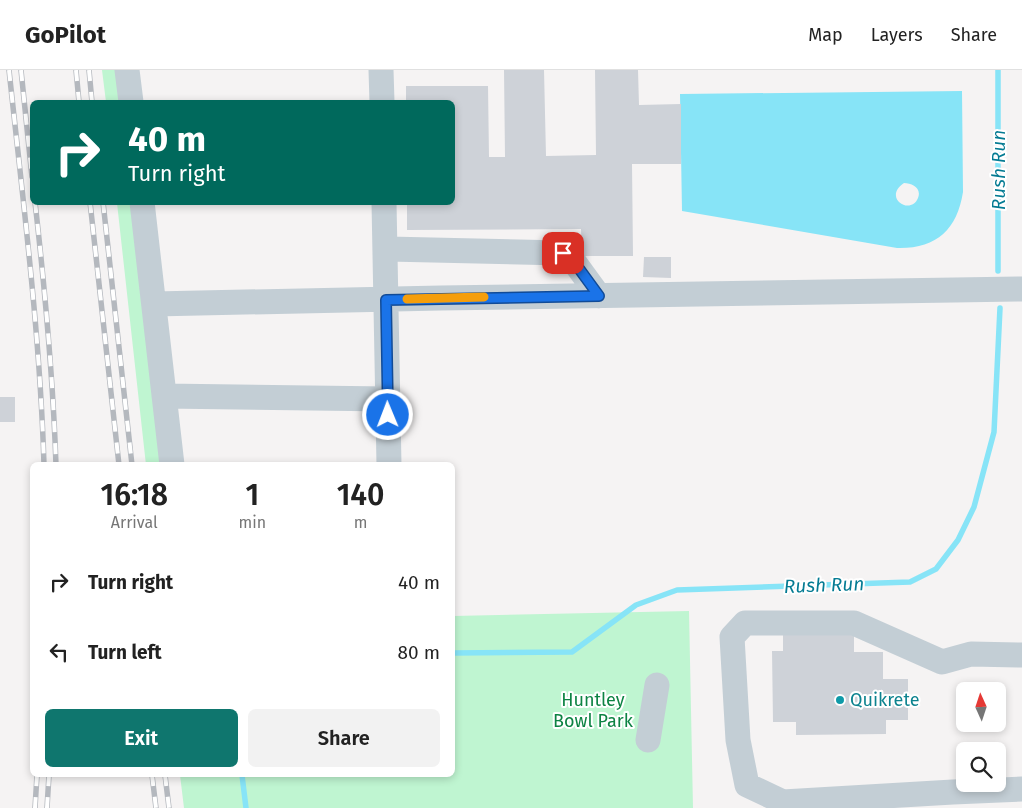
<!DOCTYPE html>
<style>
:root{--surface:#fff;--page:#f2f2f2;--text:#222;--muted:#767676;--line:#e0e0e0;--accent:#0f766e}
body{margin:0;font-family:"Fira Sans",sans-serif;background:var(--page);color:var(--text);height:100vh;display:flex;flex-direction:column;font-size:19px;white-space:nowrap}
*{box-sizing:border-box;margin:0}
p{font-size:16px;color:var(--muted)}
.icon{flex:none;width:28px;height:28px;fill:none;stroke:currentColor;stroke-width:2;stroke-linecap:round;stroke-linejoin:round}
.map{position:relative;flex:1;overflow:hidden}
.details{position:absolute;left:30px;top:392px;width:425px;height:315px;display:flex;flex-direction:column;background:var(--surface);border-radius:8px;box-shadow:0 2px 8px #0003}
.details>*{flex:none}
.guide{position:absolute;left:30px;top:30px;width:425px;height:105px;border-radius:8px;box-shadow:0 2px 8px #0003;background:#00695c;color:#fff;overflow:hidden}
.needle{width:32px;rotate:357deg}
.tools{position:absolute;left:956px;top:612px;display:grid;gap:10px}
.tools a{display:grid;place-items:center;width:50px;height:50px;border-radius:8px;background:var(--surface);box-shadow:0 2px 8px #0003;font-size:25px}
.pin{position:absolute;display:grid;place-items:center;width:42px;height:42px;color:#fff;margin:-21px;border-radius:10px;box-shadow:0 2px 8px #0006}
.me{position:absolute;width:55px;margin:-28px;rotate:359deg;stroke-linejoin:round;filter:drop-shadow(0 0 4px #0008)}
.turn{display:flex;align-items:center;gap:18px;height:105px;padding:0 15px;font-size:22px}
.turn .icon{width:65px;height:65px;stroke-width:2.5}
.turn b{display:block;font-size:35px;line-height:42px}
.eta{display:flex;justify-content:space-evenly;align-items:center;height:85px;text-align:center}
.eta b{font-size:30px;font-weight:600;line-height:35px}
.action{display:flex;gap:10px;margin-top:auto;padding:10px 15px}
.action a{flex:1;height:58px;border-radius:8px;background:var(--accent);color:#fff;font-size:20px;font-weight:600;line-height:58px;text-align:center}
.action a+a{background:var(--page);color:var(--text)}
ul{padding:0;list-style:none}
li{display:flex;align-items:center;gap:15px;height:70px;padding:0 15px}
li div{flex:1}
li b{display:block;font-size:19px}
li em{font-style:normal}
header{display:flex;align-items:center;gap:30px;box-sizing:border-box;height:70px;padding:0 25px;background:var(--surface);border-bottom:1px solid var(--line)}
header strong{font-size:24px}
nav{display:flex;gap:28px;margin-inline-start:auto;font-size:18px}
.map>svg:first-child{display:block}
.green{fill:#bff5d1}
.water{fill:#87e4f7;fill-rule:evenodd}
.lines{fill:none;stroke-linecap:round;stroke-linejoin:round}
.stream{stroke:#87e4f7;stroke-width:5.5}
.building{fill:#ced2d8}
.minor{stroke:#c3ced5;stroke-width:25}
.rail-casing{stroke:#b4b8be;stroke-width:5.5}
.rail{stroke:#fff;stroke-width:4;stroke-dasharray:11;stroke-linecap:butt}
.route-casing{stroke:#114b97;stroke-width:12}
.route{stroke:#1a73e8;stroke-width:9}
.slow{stroke:#f59e0b;stroke-width:9}
.culture-dot{fill:#0f9aa8;stroke:#fff;stroke-width:2}
.labels{text-anchor:middle;dominant-baseline:central;stroke-width:4;stroke-linejoin:round;paint-order:stroke}
.park-label{font-size:18px;fill:#0d8343;stroke:#fff}
.culture-label{font-size:18px;fill:#0d838f;stroke:#fff;text-anchor:start}
.water-label{font-size:19px;font-style:italic;fill:#047b93;stroke:#fff}
</style>
<header>
<strong>GoPilot</strong>
<nav><a>Map</a><a>Layers</a><a>Share</a></nav>
</header>
<div class="map">
<svg width="1022" height="738" viewBox="0 0 1022 738">
<rect width="100%" height="100%" fill="#f5f3f3"/>
<path class="green" d="M102 0H127L131 32H106Z
M117 133H142L172 395H146Z
M689 541 693 738H184L180 705H452L453 546Z"/>
<path class="water" d="M962 21 963 122C957 160 936 179 897 178L682 141 680 24ZM904 113C912 113 922 118 918 128 911 146 882 128 904 113Z"/>
<g class="lines">
<path class="stream" d="M998 0V201
M452 583 572 582 636 535 677 520 910 512 936 499 958 470 974 437 994 362 1000 238
M242 705 246 738"/>
</g>
<path class="building" d="M504 0H544L546 86 596 85 595 0H638L639 35 681 34V94H632L633 186H582L581 159 407 160V132H452V32H406V16H488L489 87H505Z
M644 187H671V208L643 207Z
M0 327H15V352H0Z
M854 561V582H883V609H908V650H886V664L796 665V652H773L772 581H783V562Z"/>
<g class="lines">
<path class="minor" d="M127 0 131 32
M381 0 382 32
M142 132 172 395
M384 132 389 395
M388 179 563 183 572 189 599 226
M154 234 441 228 1022 219
M164 326 388 329
M1022 585 971 584 942 592 854 553H745L732 567 738 670 747 715 783 732 953 722 1022 719
M648 670 657 615"/>
<g class="rail-casing">
<path id="rail" d="M9 0C23 131 40 263 44 395
M21 0 32 107
M76 0 79 32
M89 0 92 32
M35 132C45 220 53 307 56 395
M90 132 119 395
M103 132 132 395
M152 705 156 738
M165 705 169 738
M35 738 37 705
M47 738 49 705"/>
</g>
<use href="#rail" class="rail"/>
</g>
<g class="lines">
<g class="route-casing">
<path id="route" d="M388 345 386 230 599 226 572 189 563 183"/>
</g>
<use href="#route" class="route"/>
<path class="slow" d="M407 229 484 227"/>
</g>
<circle class="culture-dot" cx="840" cy="630" r="5"/>
<g class="labels">
<g class="park-label">
<text x="593" y="630">Huntley<tspan x="593" dy="21">Bowl Park</tspan></text>
</g>
<g class="culture-label">
<text x="850" y="630">Quikrete</text>
</g>
<g class="water-label">
<text transform="translate(998 100) rotate(-90)">Rush Run</text>
<text transform="translate(824 515) rotate(-2)">Rush Run</text>
</g>
</g>
</svg>
<div class="tools">
<a><svg class="needle" viewBox="-14 -14 28 28"><path d="M0-13l5 13h-10z" fill="#e53935"/><path d="M0 13l5-13h-10z" fill="#767676"/></svg></a>
<a><svg class="icon" aria-label="search" viewBox="0 0 24 24"><circle cx="10" cy="10" r="6"/><path d="M15 15l6 6"/></svg></a>
</div>
<div class="pin" style="left:563px;top:183px;background:#d93025"><svg class="icon" aria-label="arrive" viewBox="0 0 24 24"><path d="M6 21V4h12l-3 4 3 4H6"/></svg></div>
<svg class="me" style="left:388px;top:345px" viewBox="-20 -20 40 40"><circle r="17" fill="#1a73e8" stroke="#fff" stroke-width="3"/><path d="M0-11L8 9 0 5-8 9z" fill="#fff"/></svg>
<div class="guide">
<div class="turn"><svg class="icon" aria-label="right" viewBox="0 0 24 24"><path d="M7 20v-9h11M14 6l5 5-5 5"/></svg><div><b>40 m</b>Turn right</div></div>
</div>
<section class="details">
<div class="eta">
<div><b>16:18</b><p>Arrival</p></div>
<div><b>1</b><p>min</p></div>
<div><b>140</b><p>m</p></div>
</div>
<ul>
<li><svg class="icon" aria-label="right" viewBox="0 0 24 24"><path d="M7 20v-9h11M14 6l5 5-5 5"/></svg><div><b>Turn right</b></div><em>40 m</em></li>
<li><svg class="icon" aria-label="left" viewBox="0 0 24 24"><path d="M17 20v-9H6M10 6l-5 5 5 5"/></svg><div><b>Turn left</b></div><em>80 m</em></li>
</ul>
<div class="action"><a>Exit</a><a>Share</a></div>
</section>
</div>
